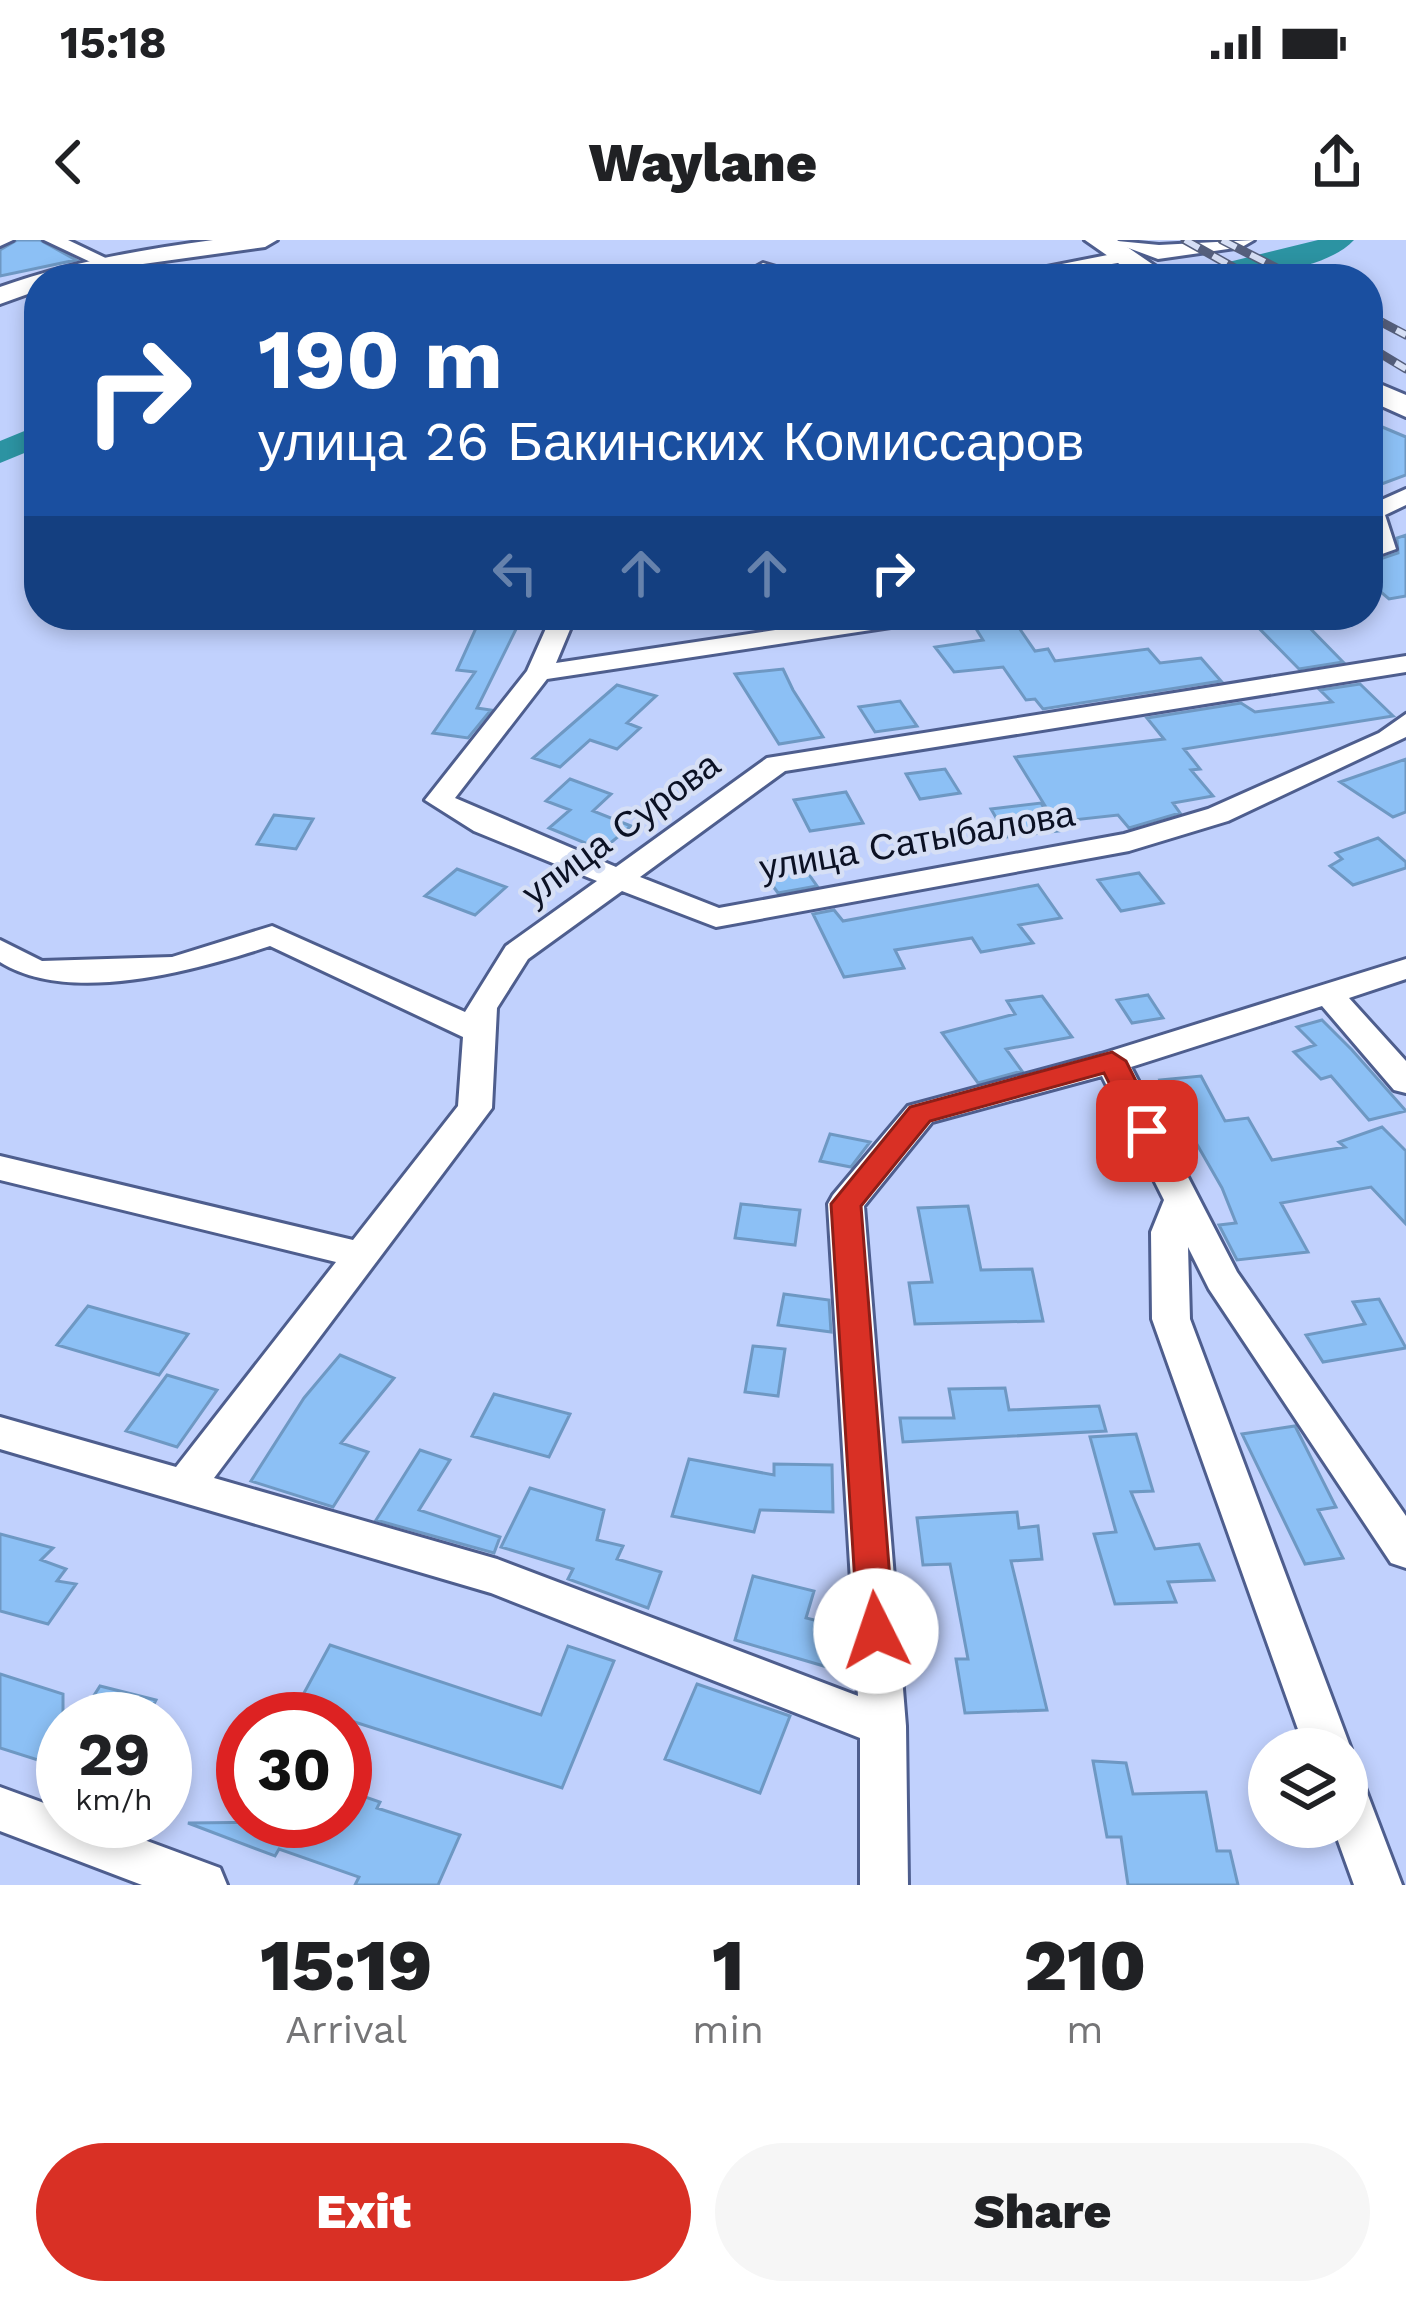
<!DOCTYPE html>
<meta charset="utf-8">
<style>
:root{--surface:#fff;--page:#f6f6f6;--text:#202124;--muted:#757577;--accent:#d93025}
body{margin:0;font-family:"Work Sans",sans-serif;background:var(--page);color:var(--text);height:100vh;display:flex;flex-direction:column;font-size:45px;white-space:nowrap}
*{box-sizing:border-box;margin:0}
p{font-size:39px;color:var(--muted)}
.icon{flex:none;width:66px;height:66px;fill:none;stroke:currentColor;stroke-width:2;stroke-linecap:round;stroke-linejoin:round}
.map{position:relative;height:1645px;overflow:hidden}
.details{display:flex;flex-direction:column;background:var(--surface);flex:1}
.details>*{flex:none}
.top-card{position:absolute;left:24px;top:24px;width:1359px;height:366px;border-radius:48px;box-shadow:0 6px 18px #0003;background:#1a4fa0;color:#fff;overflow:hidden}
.controls{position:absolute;left:1248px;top:1488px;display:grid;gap:24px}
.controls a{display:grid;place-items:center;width:120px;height:120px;border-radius:50%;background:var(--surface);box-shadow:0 6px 18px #0003;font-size:60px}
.speed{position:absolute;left:36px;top:1452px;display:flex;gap:24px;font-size:60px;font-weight:700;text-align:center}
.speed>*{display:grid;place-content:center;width:156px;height:156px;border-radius:50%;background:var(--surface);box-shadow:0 6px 18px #0003;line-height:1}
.speed small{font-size:30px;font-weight:400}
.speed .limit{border:18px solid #d22;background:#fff;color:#111}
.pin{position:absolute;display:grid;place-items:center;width:102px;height:102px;color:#fff;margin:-51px;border-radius:24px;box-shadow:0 6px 18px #0006}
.me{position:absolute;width:132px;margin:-66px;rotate:356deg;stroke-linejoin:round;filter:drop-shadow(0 0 9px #0008)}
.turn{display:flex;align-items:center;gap:42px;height:252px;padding:0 36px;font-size:54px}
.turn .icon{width:156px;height:156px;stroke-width:2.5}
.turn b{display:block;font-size:84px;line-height:102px}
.lanes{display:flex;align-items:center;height:114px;padding:0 36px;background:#0003;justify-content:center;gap:60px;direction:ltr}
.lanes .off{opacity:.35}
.eta{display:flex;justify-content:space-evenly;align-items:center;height:204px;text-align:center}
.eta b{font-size:72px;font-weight:800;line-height:84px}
.button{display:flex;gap:24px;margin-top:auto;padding:24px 36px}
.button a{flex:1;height:138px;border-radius:72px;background:var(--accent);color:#fff;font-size:48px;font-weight:800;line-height:138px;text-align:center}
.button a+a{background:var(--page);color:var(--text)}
.status{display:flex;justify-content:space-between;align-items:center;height:84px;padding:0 60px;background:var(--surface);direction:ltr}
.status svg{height:33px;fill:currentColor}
header{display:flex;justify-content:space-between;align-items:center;height:156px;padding:0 36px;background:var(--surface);font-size:54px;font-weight:800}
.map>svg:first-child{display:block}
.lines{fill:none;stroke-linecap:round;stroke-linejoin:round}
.river{fill:#2c93a2;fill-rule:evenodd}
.building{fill:#8cc0f5;stroke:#6e98c3;stroke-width:3}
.street-casing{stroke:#4e5e8e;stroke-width:6}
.secondary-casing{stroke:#4e5e8e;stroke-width:6}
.primary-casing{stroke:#4e5e8e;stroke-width:6}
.street{fill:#fff;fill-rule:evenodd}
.secondary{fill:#fff;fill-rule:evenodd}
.primary{fill:#fff;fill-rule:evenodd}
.rail-casing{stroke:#555f7c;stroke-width:9}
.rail{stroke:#d6dff5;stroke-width:6;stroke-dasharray:16;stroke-linecap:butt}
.route{fill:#d93025;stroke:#8d1f18;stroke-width:3}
.labels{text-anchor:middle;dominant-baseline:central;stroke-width:9;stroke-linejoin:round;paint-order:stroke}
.street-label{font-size:36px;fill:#0b1124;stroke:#d6dff5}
</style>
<div class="status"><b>15:18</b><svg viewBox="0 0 49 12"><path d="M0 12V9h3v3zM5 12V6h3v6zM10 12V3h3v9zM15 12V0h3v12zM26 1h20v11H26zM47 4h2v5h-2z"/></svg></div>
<header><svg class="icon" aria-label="back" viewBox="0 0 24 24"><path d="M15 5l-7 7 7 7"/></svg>Waylane<svg class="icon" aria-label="share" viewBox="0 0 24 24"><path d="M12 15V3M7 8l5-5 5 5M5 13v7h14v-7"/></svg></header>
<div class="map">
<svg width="1406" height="1645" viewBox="0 0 1406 1645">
<rect width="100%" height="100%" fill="#c1d1fd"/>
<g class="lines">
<path class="river" d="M1318 0H1354C1322 35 1226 39 1180 39L1184 33Z
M39 185V207L0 223V201Z"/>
</g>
<path class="building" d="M17 0H40L76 20 0 36V10Z
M1368 181 1406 197V235L1368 249Z
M1406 295V356L1389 359 1368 341V323L1398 313 1397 298Z
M482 375H523L477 468 491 470 468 498 433 493 475 432 457 430Z
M1246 375H1297L1343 422 1299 429Z
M1015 382 1035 411 1048 409 1055 421 1148 409 1160 423 1201 418 1221 441 1043 469 1035 459 1026 460 1003 427 954 432 935 407 983 400 975 387Z
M783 429 793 450 823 497 779 504 735 434Z
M1360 444 1393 476 1184 509 1200 529 1191 530 1213 556 1173 563 1180 573 1129 588 1118 575 1055 582 1015 517 1164 499 1147 478 1241 463 1255 472 1332 462 1320 450Z
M617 445 656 456 627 483 640 488 617 509 590 500 560 527 533 518Z
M900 461 917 486 875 492 859 467Z
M1406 519V572L1393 577 1340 542Z
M945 529 960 553 920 559 906 534Z
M570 539 611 554 593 571 631 586 602 610 549 588 570 570 546 561Z
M846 552 863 583 810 591 794 560Z
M1041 563 1058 591 1007 597 991 569Z
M274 575 313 579 296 609 257 604Z
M1378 598 1406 622V628L1353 645 1330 626 1342 619 1336 613Z
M795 615 817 646 778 653 757 624Z
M457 629 506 647 475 675 425 656Z
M1139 633 1163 663 1121 671 1098 640Z
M1038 645 1061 678 1019 685 1033 703 981 712 972 698 895 710 904 728 844 737 813 674 834 670 843 681Z
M1148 755 1163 778 1132 783 1117 760Z
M1042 756 1072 797 1006 809 1022 831 978 843 942 793 1015 774 1007 761Z
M1322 780 1352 810 1406 871 1369 880 1331 836 1321 839 1294 812 1315 805 1297 787Z
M1201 836 1225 881 1248 878 1272 920 1345 907 1339 902 1382 887 1406 911V984L1371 947 1281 963 1308 1012 1237 1020 1219 985 1236 983 1222 948 1160 840Z
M830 894 870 902 851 927 820 921Z
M741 964 800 970 795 1005 735 998Z
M968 966 981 1030 1032 1029 1043 1081 915 1084 909 1043 932 1042 918 968Z
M784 1054 829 1060 831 1092 778 1085Z
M1379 1059 1406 1108 1323 1122 1306 1095 1365 1084 1353 1062Z
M88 1066 188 1094 159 1135 57 1105Z
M753 1106 785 1109 778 1156 745 1152Z
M340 1115 394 1138 341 1203 368 1212 333 1267 251 1241 304 1158Z
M167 1135 217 1150 177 1207 126 1191Z
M1005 1148 1009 1170 1099 1166 1106 1191 903 1202 900 1178H954L949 1149Z
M494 1154 570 1174 549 1217 472 1196Z
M1295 1186 1336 1267 1318 1270 1343 1318 1305 1324 1242 1194Z
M1136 1194 1153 1251 1131 1252 1155 1309 1199 1304 1214 1340 1168 1342 1176 1362 1115 1364 1094 1294 1116 1292 1090 1197Z
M420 1210 450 1220 419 1270 500 1297 494 1313 376 1280Z
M689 1219 774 1235V1224L832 1225 833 1272 760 1270 754 1292 672 1276Z
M530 1248 604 1270 597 1300 623 1306 617 1319 661 1332 648 1368 568 1339 573 1329 501 1307Z
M1017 1272 1019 1288 1038 1286 1042 1319 1011 1321 1047 1470 965 1473 956 1419H968L950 1324 923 1325 917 1278Z
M0 1294 53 1308 41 1320 66 1329 57 1341 76 1344 48 1384 0 1371Z
M753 1336 814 1351 806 1378 843 1387 834 1429 735 1400Z
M330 1405 541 1475 568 1406 614 1421 562 1548 298 1464Z
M0 1434 63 1454V1528L0 1508Z
M697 1444 790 1476 760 1553 665 1519Z
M100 1446 156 1460 146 1479H79Z
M1093 1521 1126 1523 1133 1554 1206 1552 1217 1611H1230L1238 1645H1128L1121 1597H1107Z
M345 1550 380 1562 377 1568 460 1595 438 1645H355L359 1637 279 1609 275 1616 188 1583 345 1581Z"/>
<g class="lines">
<g class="street-casing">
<path id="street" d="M0 0H13L0 6Z
M44 0H68L114 22 99 26Z
M1123 12 1129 13V21L1026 39H985Z
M763 23 803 35 806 39 757 32 754 28Z
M1406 249V265L1385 275 1396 309 1368 319V266Z
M552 375H576L556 423 875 375H936L924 382 547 439 455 558 616 627 767 518 1406 416V432L785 531 640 637 719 668 1124 594 1208 569 1379 493 1406 474V497L1228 581 1129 611 716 687 622 651 528 719 497 768 492 868 214 1238 497 1319 858 1456 828 964 833 955 908 866 1101 814 1406 719V739L1349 758 1406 821V853L1394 850 1322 766 1131 827 1237 1032 1406 1276V1328L1391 1323 1209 1049 1188 1007 1190 1079 1351 1509 1347 1518V1509H1305L1152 1079 1151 992 1164 960 1102 836 932 882 864 966 906 1486 908 1645H860V1498L491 1353 0 1209V1177L176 1227 336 1022 0 940V916L353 1000 458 866 463 797 270 706C197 730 70 766 0 722V700L42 721 172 717 272 686 465 772 506 706 597 641 474 591 425 560 527 431Z
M1347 1538 1364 1545 1402 1645H1354L1333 1587H1347Z
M0 1547 63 1570V1581H93L220 1628 227 1645H142L0 1591Z"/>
</g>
<g class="secondary-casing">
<path id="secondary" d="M213 0H277L265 7 107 29 73 39H39V50L0 64V47C70 22 139 10 213 0Z
M1107 0 1159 5 1254 0 1242 7 1158 19Z"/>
</g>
<g class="primary-casing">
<path id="primary" d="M1085 0H1117L1174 39H1141Z
M1368 139 1406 155V177L1368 160Z"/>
</g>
<use href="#street" class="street"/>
<use href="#secondary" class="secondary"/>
<use href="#primary" class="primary"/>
<g class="rail-casing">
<path id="rail" d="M1185 0 1254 39
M1222 0 1298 39
M1368 75 1406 95
M1368 106 1406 129"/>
</g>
<use href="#rail" class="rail"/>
</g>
<path class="route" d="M1112 812 1126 821 1161 891 1157 898H1137L1104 833 930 881 861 966 894 1391 889 1403 876 1407 864 1403 858 1391 831 964 910 867Z"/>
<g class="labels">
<g class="street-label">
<text transform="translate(621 589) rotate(-36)">улица Сурова</text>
<text transform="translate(917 601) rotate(-10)">улица Сатыбалова</text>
</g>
</g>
</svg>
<div class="controls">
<a><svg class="icon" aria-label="layers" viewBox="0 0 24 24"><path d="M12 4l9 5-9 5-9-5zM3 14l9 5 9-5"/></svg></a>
</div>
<div class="speed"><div>29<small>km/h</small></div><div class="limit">30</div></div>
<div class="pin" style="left:1147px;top:891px;background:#d93025"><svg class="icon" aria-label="arrive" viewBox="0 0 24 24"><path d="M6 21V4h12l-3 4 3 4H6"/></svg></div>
<svg class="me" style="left:876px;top:1391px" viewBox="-20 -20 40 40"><circle r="19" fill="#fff"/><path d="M0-13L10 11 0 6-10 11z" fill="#d93025"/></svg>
<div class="top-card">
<div class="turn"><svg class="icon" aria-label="right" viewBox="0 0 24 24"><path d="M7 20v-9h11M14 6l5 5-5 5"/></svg><div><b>190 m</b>улица 26 Бакинских Комиссаров</div></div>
<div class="lanes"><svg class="icon off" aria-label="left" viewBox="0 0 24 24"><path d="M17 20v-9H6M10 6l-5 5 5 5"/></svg><svg class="icon off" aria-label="ahead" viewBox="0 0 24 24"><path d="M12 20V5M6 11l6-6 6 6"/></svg><svg class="icon off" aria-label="ahead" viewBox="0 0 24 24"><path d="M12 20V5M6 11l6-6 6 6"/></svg><svg class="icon" aria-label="right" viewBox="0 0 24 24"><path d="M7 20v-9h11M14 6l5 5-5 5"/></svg></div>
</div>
</div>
<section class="details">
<div class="eta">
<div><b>15:19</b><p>Arrival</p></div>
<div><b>1</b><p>min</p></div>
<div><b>210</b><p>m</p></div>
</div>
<div class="button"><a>Exit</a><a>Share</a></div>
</section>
